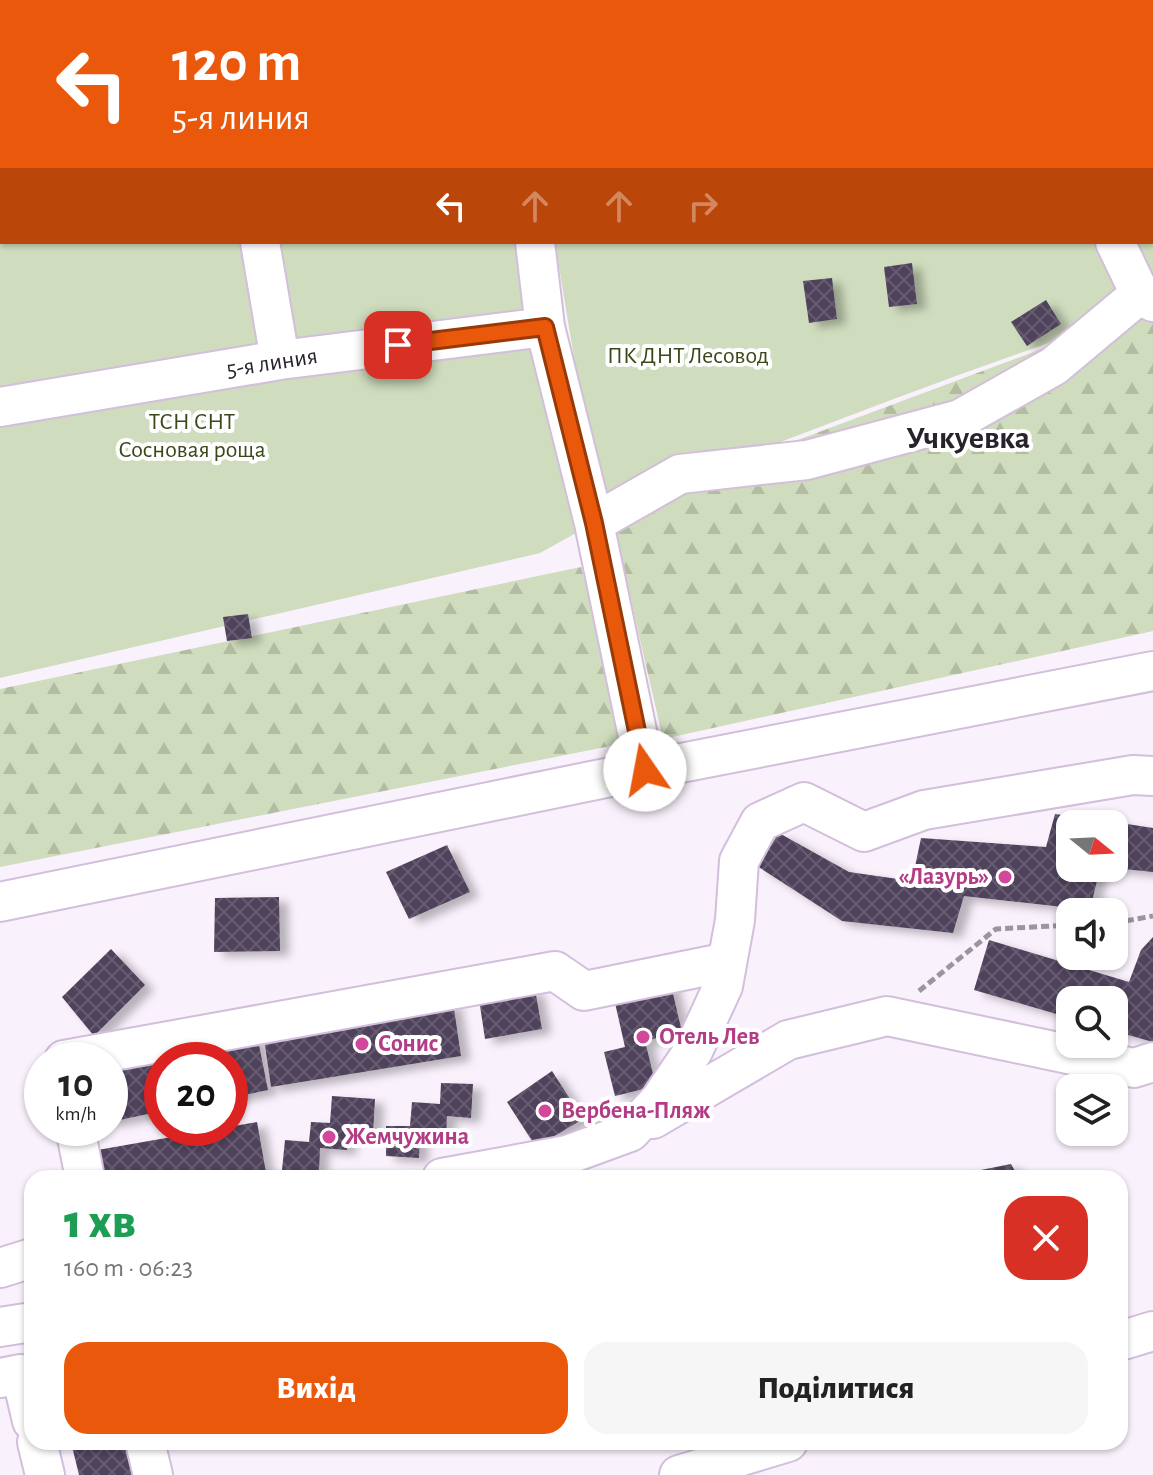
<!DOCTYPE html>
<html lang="uk">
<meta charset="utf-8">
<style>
:root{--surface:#fff;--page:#f6f6f6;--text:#222;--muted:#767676;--accent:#ea580c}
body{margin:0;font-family:"Alegreya Sans",sans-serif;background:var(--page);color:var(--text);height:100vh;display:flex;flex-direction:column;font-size:30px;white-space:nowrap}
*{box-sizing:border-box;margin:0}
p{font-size:26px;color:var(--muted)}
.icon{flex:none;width:44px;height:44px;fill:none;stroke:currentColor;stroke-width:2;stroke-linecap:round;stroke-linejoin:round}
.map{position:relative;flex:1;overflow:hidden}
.side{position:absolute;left:24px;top:1170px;width:1104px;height:280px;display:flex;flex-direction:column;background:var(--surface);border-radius:24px;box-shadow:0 2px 6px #0004}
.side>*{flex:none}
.top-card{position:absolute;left:0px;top:0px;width:1154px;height:244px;box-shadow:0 2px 6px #0004;background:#ea580c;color:#fff;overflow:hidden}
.needle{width:52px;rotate:108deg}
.buttons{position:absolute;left:1056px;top:810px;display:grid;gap:16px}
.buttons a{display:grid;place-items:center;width:72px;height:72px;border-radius:16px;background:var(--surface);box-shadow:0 2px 6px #0004;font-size:40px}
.speed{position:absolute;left:24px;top:1042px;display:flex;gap:16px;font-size:40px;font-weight:700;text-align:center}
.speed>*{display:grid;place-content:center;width:104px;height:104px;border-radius:50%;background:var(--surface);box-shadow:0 2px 6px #0004;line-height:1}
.speed small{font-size:20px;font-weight:400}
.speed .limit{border:12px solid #d22;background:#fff;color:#111}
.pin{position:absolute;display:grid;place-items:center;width:68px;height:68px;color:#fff;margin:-34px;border-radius:16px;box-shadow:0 4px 12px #0006}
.me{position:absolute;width:88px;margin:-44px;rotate:348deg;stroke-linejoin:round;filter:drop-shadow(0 0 6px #0008)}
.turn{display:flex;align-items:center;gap:28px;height:168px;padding:0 40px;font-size:36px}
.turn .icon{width:104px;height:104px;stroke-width:2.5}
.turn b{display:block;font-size:56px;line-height:68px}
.lanes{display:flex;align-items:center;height:76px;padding:0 40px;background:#0003;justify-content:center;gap:40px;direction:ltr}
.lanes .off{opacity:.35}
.round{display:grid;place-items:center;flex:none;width:84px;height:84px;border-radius:24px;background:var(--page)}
.headline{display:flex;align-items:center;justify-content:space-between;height:136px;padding:0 40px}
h1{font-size:48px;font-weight:800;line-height:60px;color:#1e9e55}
.button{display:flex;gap:16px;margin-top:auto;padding:16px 40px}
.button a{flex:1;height:92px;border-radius:24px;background:var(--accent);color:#fff;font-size:32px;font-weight:800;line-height:92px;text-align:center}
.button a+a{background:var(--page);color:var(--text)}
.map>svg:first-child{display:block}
.forest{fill:url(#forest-firs)}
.garden{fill:#cfdcbd}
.building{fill:url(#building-cross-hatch);filter:url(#shadow)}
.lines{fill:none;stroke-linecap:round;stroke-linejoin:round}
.minor-casing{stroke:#d3bedb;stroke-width:42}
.path{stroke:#9c949f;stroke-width:5;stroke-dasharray:8 4;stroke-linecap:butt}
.minor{stroke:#fff;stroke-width:38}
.route-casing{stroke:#983908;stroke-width:20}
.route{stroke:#ea580c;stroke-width:14}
.hotel-dot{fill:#d1479c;stroke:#fff;stroke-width:3}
.labels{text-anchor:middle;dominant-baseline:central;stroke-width:8;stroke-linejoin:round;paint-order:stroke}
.park-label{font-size:24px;fill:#384817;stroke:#fff}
.street-label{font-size:24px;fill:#29222c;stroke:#fff}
.hotel-label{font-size:24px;font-weight:bold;fill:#b23c85;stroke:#fff;text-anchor:start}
.district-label{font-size:32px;font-weight:bold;fill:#29222c;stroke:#fff}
</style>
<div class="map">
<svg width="1153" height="1475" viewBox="0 0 1153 1475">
<defs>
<pattern id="forest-firs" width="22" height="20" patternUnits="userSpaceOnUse" patternTransform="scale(2)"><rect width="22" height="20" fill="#cfdcbd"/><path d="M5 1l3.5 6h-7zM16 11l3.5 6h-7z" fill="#b2bca3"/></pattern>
<pattern id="building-cross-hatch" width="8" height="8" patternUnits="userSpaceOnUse" patternTransform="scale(2)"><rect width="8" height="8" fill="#50425b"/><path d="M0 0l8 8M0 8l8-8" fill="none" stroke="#665b6f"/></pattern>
<filter id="shadow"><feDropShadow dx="9" dy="5" stdDeviation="4" flood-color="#0004"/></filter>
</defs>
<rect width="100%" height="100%" fill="#f9f1fc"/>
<path class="forest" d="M1141 312 1153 320V631L663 739 610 510Z
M581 567 631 742 0 867V689Z"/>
<path class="garden" d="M0 0H509V2H2V242H548L594 523 540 553 0 678Z
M515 0H1153V309C965 367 784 443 599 510L555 242H1152V2Z"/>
<path class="building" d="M912 263 917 304 889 307 884 267Z
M832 278 837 319 809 323 803 281Z
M1046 300 1061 324 1027 346 1011 322Z
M248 614 252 638 227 641 223 617Z
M1055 814 1113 822 1070 824V868H1100L1090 910 964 896 953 933 842 921 757 866 779 833 849 872 912 881 921 838 1046 847Z
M1114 822 1153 828V872L1114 868Z
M447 845 470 892 409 919 386 872Z
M279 897 280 951 214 952 215 898Z
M1153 937V1042L1114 1031V1000H1070V1018L974 990 989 940 1129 982 1141 950Z
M111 949 145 985 94 1036 62 997Z
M670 981 682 1032 645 1041 656 1086 615 1096 604 1052 625 1047 613 994Z
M535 989 542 1029 485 1039 479 999Z
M453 1002 461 1056 271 1087 263 1032Z
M257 1035 268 1090 230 1098V1060H162V1111L110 1122V1065Z
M552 1071 583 1119 536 1147 507 1102Z
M441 1083 473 1084 471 1118 447 1116 446 1137 420 1135 419 1158 386 1156V1126H410L412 1102 440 1104Z
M332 1096 375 1099 373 1134 349 1132 347 1150 320 1148 319 1172 282 1170 285 1140 309 1142 311 1122 330 1123Z
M257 1122 267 1178H96L92 1151Z
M1011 1164 1019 1178H946V1177Z
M71 1442H124L132 1475H79Z"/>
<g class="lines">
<g class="minor-casing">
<path id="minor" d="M218 0V2
M506 0V2
M998 0 999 2
M260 242 280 360
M535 242 545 327 594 523 645 770
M1115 242 1140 294 1153 302
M0 407 280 360 545 327
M594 523 680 474 807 460 960 419 1054 366 1140 294
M0 902 645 770 1153 671
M64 1060 555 971 584 991 727 962
M653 1119 788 1040 887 1016 1134 1068 1153 1062
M75 1128 85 1178
M442 1178 567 1155 630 1132 660 1100 693 1051 723 986 735 920 739 861 760 822 804 802 864 832 924 810 1133 775 1153 776
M0 1268 32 1258
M0 1327 32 1322
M1120 1341 1153 1331
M0 1378 21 1374 32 1421
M37 1442 45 1475
M145 1442 153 1475
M679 1475 788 1442"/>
</g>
<path class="path" d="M1114 923 1153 916
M919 991 996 929 1070 925"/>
<use href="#minor" class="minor"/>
</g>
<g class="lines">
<g class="route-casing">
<path id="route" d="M398 345 545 327 594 523 645 770"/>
</g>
<use href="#route" class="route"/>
</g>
<g class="hotel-dot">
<circle cx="1005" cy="877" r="8"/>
<circle cx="643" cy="1037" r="8"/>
<circle cx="362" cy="1044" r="8"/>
<circle cx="545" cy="1111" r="8"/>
<circle cx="329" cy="1137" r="8"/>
</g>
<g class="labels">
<g class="park-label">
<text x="688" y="356">ПК ДНТ Лесовод</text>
<text x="192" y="422">ТСН СНТ<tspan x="192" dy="28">Сосновая роща</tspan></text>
</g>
<g class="street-label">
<text transform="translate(272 363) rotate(-9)">5-я линия</text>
</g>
<g class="hotel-label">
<text x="989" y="877" text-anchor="end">«Лазурь»</text>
<text x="659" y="1037">Отель Лев</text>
<text x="378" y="1044">Сонис</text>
<text x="561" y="1111">Вербена-Пляж</text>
<text x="345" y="1137">Жемчужина</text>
</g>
<g class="district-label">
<text x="968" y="438">Учкуевка</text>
</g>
</g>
</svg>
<div class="buttons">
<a><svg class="needle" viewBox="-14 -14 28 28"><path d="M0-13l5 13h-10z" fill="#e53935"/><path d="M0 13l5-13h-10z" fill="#767676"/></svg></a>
<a><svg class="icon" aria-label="sound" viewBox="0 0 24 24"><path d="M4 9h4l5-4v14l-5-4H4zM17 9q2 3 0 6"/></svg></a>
<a><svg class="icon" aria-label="search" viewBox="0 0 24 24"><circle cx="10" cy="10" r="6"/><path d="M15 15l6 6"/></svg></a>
<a><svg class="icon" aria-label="layers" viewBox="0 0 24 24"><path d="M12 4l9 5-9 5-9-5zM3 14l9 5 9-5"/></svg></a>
</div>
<div class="speed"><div>10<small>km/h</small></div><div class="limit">20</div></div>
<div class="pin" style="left:398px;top:345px;background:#d93025"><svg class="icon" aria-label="arrive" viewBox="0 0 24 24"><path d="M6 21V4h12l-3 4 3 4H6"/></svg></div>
<svg class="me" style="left:645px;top:770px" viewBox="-20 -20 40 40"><circle r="19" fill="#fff"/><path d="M0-13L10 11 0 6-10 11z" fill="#ea580c"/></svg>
<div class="top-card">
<div class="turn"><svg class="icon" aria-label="left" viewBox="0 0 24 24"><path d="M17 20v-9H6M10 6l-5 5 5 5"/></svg><div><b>120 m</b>5-я линия</div></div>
<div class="lanes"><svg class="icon" aria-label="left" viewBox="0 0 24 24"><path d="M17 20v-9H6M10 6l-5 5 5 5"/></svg><svg class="icon off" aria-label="ahead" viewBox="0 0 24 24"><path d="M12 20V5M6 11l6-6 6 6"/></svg><svg class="icon off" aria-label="ahead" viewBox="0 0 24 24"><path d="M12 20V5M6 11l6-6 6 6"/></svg><svg class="icon off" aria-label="right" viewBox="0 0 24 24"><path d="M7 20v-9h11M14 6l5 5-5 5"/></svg></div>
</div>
<section class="side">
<div class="headline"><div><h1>1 хв</h1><p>160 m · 06:23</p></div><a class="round" style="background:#d93025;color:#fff"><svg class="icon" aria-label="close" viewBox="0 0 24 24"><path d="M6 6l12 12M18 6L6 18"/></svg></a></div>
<div class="button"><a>Вихід</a><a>Поділитися</a></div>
</section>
</div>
